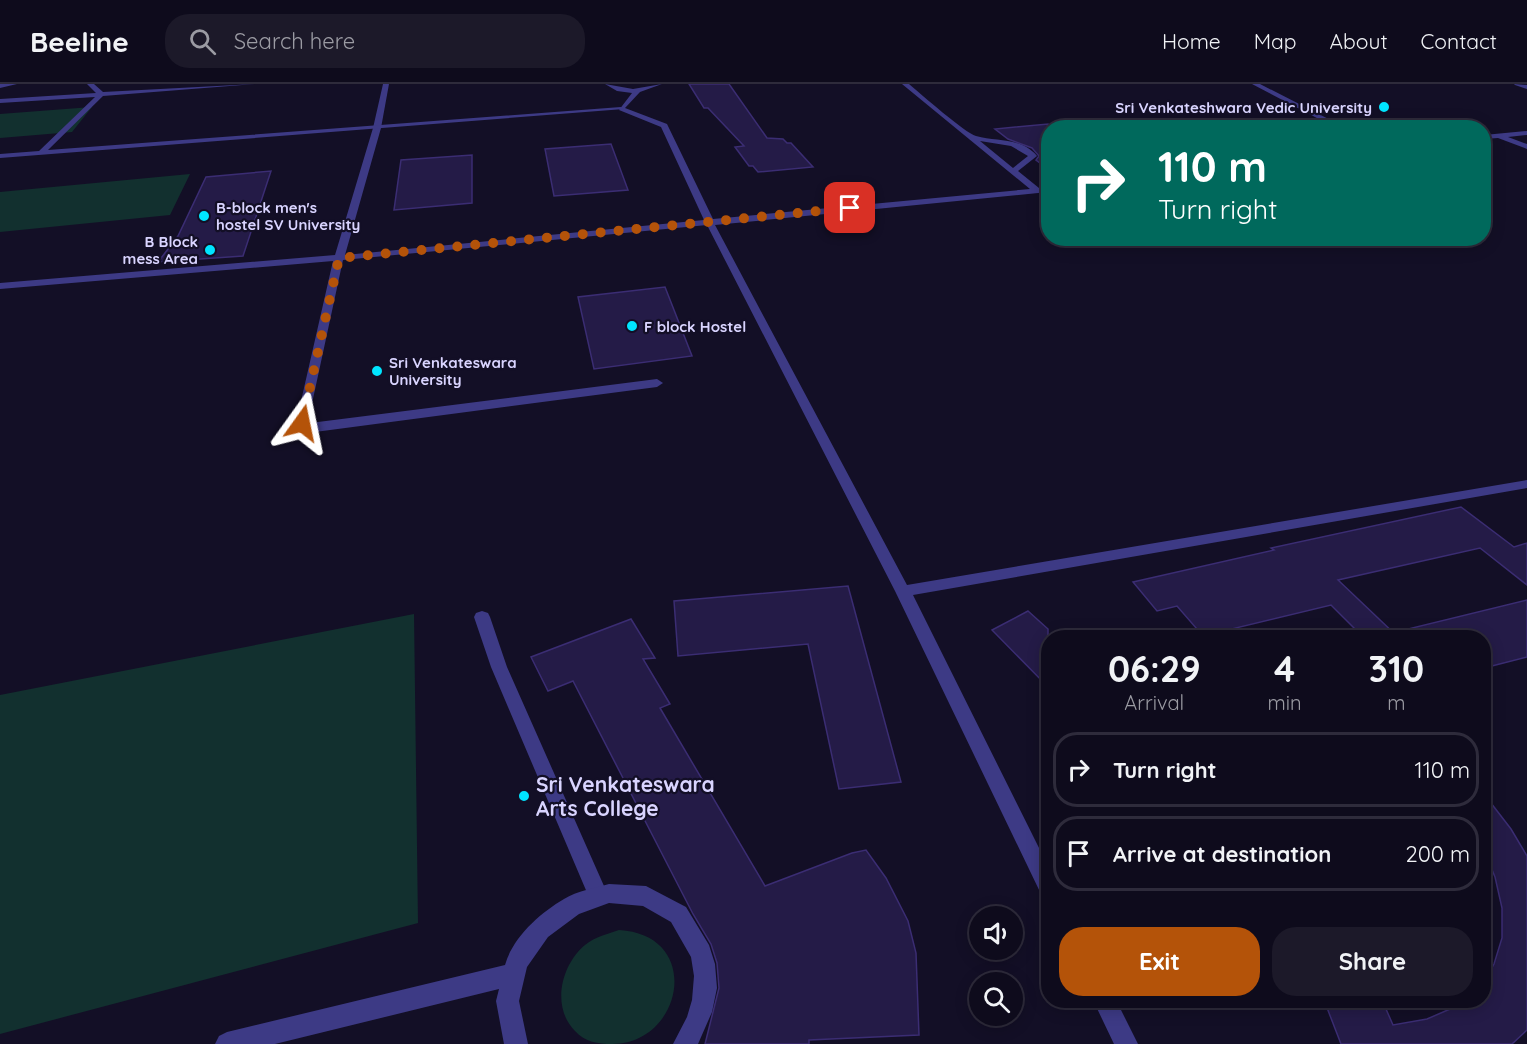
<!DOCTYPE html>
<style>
:root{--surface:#0e0b1c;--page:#1c1929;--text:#f1f3f6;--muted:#9b9ba3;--line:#2e2b3b;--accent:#b45309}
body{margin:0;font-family:Quicksand,sans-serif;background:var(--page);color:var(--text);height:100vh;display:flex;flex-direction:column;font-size:22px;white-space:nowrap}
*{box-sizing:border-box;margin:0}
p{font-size:20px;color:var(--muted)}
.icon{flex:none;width:33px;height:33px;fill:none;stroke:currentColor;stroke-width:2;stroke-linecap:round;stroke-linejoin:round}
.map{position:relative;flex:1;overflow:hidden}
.drawer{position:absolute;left:1041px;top:546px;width:450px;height:378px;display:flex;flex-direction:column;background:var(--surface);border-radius:24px;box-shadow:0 3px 15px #0003,0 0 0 2px var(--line)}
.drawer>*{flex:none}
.banner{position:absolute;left:1041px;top:36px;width:450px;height:126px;border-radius:24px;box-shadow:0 3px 15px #0003,0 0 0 2px var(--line);background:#00695c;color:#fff;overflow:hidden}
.controls{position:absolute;left:969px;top:822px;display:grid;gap:12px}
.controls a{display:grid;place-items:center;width:54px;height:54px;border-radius:50%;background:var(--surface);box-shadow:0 3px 15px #0003,0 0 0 2px var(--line);font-size:30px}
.pin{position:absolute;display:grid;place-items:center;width:51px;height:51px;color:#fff;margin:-26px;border-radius:12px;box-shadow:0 3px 9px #0006}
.me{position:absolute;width:66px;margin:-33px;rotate:12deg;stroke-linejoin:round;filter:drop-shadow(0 0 4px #0008)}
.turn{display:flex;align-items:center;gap:21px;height:126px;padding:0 18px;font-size:27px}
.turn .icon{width:78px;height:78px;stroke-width:2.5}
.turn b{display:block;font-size:42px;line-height:51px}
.eta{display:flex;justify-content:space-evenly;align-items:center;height:102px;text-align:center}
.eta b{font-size:36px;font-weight:700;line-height:42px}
.action{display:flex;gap:12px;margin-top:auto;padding:12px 18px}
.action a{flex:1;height:69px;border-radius:24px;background:var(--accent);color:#fff;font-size:24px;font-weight:700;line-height:69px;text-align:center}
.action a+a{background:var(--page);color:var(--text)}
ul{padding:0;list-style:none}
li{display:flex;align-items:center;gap:18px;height:75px;margin:0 12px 9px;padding:0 6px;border:3px solid var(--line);border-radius:24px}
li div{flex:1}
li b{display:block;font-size:22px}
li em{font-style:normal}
header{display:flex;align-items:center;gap:36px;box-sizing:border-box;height:84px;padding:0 30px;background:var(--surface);border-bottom:2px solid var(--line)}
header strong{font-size:28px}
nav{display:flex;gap:33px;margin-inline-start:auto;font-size:21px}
.search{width:420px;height:54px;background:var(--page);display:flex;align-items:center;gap:15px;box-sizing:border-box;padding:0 21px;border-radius:24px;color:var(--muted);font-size:22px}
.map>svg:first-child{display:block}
.green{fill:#12302f}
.building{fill:#241b47;stroke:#3b2d73;stroke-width:1.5}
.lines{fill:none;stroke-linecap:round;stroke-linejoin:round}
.service{fill:#3d3a85;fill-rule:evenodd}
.minor{fill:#3d3a85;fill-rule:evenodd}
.route{stroke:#b45309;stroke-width:10;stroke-dasharray:0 18}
.poi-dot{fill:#00e5ff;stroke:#130f26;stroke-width:2}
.labels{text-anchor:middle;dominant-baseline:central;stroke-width:4.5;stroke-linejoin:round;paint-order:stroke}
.far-poi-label{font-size:15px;font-weight:bold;fill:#d9d4ff;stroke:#130f26;text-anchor:start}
.near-poi-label{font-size:21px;font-weight:bold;fill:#d9d4ff;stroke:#130f26;text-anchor:start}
</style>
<header>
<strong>Beeline</strong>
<div class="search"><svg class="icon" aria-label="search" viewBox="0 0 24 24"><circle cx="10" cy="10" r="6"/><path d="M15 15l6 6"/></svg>Search here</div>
<nav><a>Home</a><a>Map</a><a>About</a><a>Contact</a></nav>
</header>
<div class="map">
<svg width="1527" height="960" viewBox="0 0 1527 960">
<rect width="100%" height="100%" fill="#130f26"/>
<path class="green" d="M92 23 72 48 0 54V30Z
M190 90 170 131 0 148V108Z
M414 530 418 839 0 950V611Z
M619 846C704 851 683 960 612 960 598 960 585 958 575 947 551 923 561 881 585 861 595 853 607 850 619 846Z"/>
<path class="building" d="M689 0H729L767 54 783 55 787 59H791L813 83 758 88 753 82H749L735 63 744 62 708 24H704Z
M1048 40V85L1036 76 1039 72 1032 64 1008 55 995 45Z
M611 60 628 106 554 112 545 65Z
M472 71V119L394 126 401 76Z
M271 87 243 172 158 178 178 152 206 93Z
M665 203 692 272 594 285 578 213Z
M1461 423 1514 463 1527 459V501L1480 464 1338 496 1399 554H1364L1331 521 1203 552 1177 522 1157 527 1133 498 1274 466 1271 464Z
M848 502 901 698 839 705 808 560 678 572 674 517Z
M1527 516V573L1484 584V554H1409L1408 545Z
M1028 527 1048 545V603L992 546Z
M631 535 655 574 643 575 670 620 660 624 765 802 852 769 866 766 886 794 908 837 916 869 919 951 809 956V960H705L719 904 717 879 711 860 693 830 573 597 548 607 531 573Z
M1484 710 1511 745 1527 772V946L1512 960H1341L1324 916H1382L1393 941 1427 935 1457 922 1464 916H1484V898L1494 880 1502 854V824L1495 793 1484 766Z"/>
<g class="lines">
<path class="service" d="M383 0H389L381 44 345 171 704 136 661 43 619 26 632 9 617 7 605 0 633 5 662 0 640 8 625 24 667 40 713 135 1030 105 902 0H909C921 10 965 49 976 52 997 58 1021 53 1037 72L1018 87 1039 104H1048V108L715 141 907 501 1527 396V404L913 511 1048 782V813L1041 810 895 507 707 141 343 176 308 338 310 339 657 295 663 299 657 303 315 348 302 345 296 339 333 177 0 205V199L335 171 373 44ZM980 57 1011 62 1028 72 1013 84Z
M1252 0H1260L1346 44H1336Z
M1514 0 1527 1V5L1515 1Z
M1527 47V51L1508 53 1527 60V65L1498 54 1484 55V51Z
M482 527 488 529 490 533 507 583 608 811 605 818 598 821 591 818 491 583 474 533 476 529Z
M1093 916H1116L1138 960H1114Z"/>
<path class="minor" d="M0 0H17L0 4Z
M87 0H94L103 8 255 0 103 12 48 66 621 23 624 25 0 74V70L39 67 95 13 0 19V15L96 9Z
M609 800 646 802 686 823 709 861 715 880 717 904 712 928 698 960H673L687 933 692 916 694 892 691 873 671 838 643 822 609 819 579 830 548 853 527 883 519 917 528 960H504L496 917 499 905 275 960H215L219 952 227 948 505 881C513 853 540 829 564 815 577 807 595 804 609 800Z"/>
</g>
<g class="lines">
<path class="route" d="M302 339 339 174 850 124"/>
</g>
<g class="poi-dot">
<circle cx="1384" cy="23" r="6"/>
<circle cx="204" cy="132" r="6"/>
<circle cx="210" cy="166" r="6"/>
<circle cx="632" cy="242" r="6"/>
<circle cx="377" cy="287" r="6"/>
<circle cx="524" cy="712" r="6"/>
</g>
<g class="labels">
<g class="far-poi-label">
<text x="1372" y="23" text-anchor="end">Sri Venkateshwara Vedic University</text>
<text x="216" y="123">B-block men's<tspan x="216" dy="17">hostel SV University</tspan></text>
<text x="198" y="157" text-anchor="end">B Block<tspan x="198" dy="17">mess Area</tspan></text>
<text x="644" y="242">F block Hostel</text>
<text x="389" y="278">Sri Venkateswara<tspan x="389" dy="17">University</tspan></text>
</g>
<g class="near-poi-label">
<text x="536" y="700">Sri Venkateswara<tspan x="536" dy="24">Arts College</tspan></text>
</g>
</g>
</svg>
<div class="controls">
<a><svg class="icon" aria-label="sound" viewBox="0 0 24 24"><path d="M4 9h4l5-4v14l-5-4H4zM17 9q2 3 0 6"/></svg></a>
<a><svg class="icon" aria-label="search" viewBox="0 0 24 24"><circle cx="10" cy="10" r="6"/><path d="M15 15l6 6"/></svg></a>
</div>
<div class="pin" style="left:850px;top:124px;background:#d93025"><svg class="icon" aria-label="arrive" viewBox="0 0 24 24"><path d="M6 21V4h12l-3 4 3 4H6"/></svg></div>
<svg class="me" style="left:302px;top:339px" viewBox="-20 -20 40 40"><path d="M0-17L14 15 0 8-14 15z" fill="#b45309" stroke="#fff" stroke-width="4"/></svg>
<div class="banner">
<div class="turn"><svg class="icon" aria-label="right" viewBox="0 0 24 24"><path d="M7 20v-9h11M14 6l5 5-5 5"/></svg><div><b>110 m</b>Turn right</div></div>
</div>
<section class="drawer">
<div class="eta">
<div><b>06:29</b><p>Arrival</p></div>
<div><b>4</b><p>min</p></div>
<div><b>310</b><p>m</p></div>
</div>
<ul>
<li><svg class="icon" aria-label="right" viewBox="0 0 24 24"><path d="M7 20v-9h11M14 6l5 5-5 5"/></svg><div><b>Turn right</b></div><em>110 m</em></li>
<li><svg class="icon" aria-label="arrive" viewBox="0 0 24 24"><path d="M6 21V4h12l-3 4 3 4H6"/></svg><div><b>Arrive at destination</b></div><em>200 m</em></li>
</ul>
<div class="action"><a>Exit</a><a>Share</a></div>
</section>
</div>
